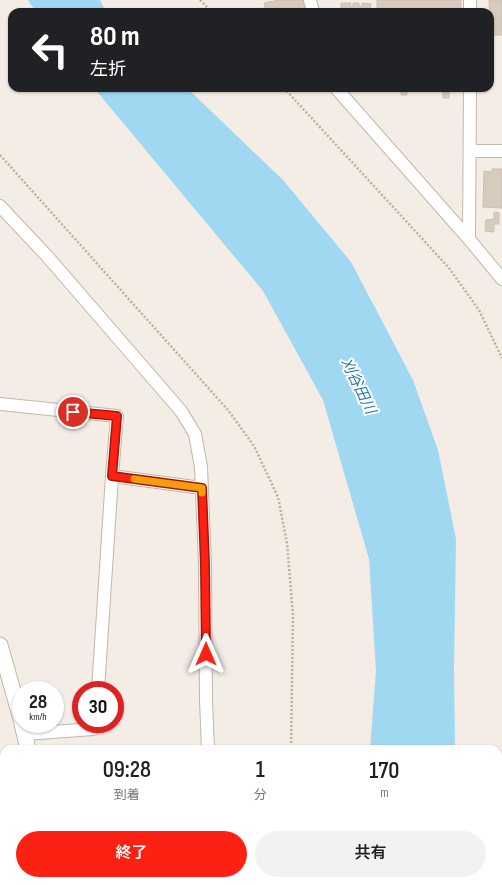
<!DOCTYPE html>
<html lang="ja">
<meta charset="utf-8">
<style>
:root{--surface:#fff;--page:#f2f2f2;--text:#202124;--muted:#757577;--accent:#fc2112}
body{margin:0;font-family:"Sofia Sans Condensed","Noto Sans JP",sans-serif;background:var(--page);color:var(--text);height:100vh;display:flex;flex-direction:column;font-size:15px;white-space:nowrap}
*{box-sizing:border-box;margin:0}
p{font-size:13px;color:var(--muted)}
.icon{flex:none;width:22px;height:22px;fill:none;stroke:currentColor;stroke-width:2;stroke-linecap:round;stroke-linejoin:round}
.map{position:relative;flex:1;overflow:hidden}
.drawer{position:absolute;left:0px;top:745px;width:502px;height:140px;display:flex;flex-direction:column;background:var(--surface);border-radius:12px 12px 0 0;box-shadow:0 1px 3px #0004}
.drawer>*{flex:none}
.banner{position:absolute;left:8px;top:8px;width:486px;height:84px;border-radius:12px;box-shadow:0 1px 3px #0004;background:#202124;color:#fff;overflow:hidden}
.speed{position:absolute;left:12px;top:681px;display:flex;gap:8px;font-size:20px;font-weight:700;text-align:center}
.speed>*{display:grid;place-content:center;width:52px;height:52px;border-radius:50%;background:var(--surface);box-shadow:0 1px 3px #0004;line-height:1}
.speed small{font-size:10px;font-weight:400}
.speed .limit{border:6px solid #d22;background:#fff;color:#111}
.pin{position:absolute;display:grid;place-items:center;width:34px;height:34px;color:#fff;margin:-17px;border:2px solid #fff;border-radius:50%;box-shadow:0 1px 4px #0007}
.me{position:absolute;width:44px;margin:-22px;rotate:0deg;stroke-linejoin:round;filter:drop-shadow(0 0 3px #0008)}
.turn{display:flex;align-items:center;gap:14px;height:84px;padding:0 16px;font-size:18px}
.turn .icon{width:52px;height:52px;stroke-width:2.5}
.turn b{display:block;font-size:28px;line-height:34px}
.eta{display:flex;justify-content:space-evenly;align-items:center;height:68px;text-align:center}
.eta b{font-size:24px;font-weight:600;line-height:28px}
.cta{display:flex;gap:8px;margin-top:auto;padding:8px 16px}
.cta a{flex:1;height:46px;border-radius:24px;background:var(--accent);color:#fff;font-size:16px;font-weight:600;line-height:46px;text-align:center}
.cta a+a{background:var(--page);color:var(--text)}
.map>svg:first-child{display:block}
.water{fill:#a0d7f1}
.building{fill:#d7cbbd;stroke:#cfbfad}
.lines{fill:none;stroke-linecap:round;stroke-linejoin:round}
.minor-casing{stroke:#c1b7aa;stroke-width:14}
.tertiary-casing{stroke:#c1b7aa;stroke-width:17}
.path{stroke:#c0af99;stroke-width:2.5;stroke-dasharray:2 2;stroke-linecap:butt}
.minor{stroke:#fff;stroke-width:12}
.tertiary{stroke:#fff;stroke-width:15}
.route-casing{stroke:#a4150c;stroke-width:10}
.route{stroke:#fc2112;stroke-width:7}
.slow{stroke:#f59e0b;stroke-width:7}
.labels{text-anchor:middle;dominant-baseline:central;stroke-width:4;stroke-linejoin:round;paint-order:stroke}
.water-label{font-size:15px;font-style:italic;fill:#2a79a2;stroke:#fff}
</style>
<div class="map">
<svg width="502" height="885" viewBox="0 0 502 885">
<rect width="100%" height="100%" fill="#f3ede5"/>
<path class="water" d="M28 0H100L104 8 108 12H36Z
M94 88H187L283 180 351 262 413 380 438 450 456 539 454 667 455 749H370L376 671 369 559 323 400 263 291Z
M348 881H422L421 885H347Z"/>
<path class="building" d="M279 0H304L306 12H266L264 3Z
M377 0H461V12H377Z
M489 0H502V35H492V20H490Z
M341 3H351L350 6 353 7V3H359V6H362V3L371 4 370 12H341Z
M401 88H463V89H449V98H443V90L407 89V95H401Z
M492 169H502V208L483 207 484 171 492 172Z
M494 212 499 213V224H494V232L485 231 486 220 494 219Z"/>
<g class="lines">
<g class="minor-casing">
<path id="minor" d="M310 0 313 12
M470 12V0
M336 88 469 239
M470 88 469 239 502 279
M470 151H502
M0 206 47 256 181 411 195 434 201 467 205 564 206 700 208 749
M0 404 117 416 112 476 98 690
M112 476 202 488
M25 734 93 729 94 724
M224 881 225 885"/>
</g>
<g class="tertiary-casing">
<path id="tertiary" d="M0 645 21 719
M22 724 28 749
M57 881 58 885"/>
</g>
<path class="path" d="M200 0 212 12
M210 9 216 12
M284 88 449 268 479 310 502 358
M0 155 228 410 254 446 278 497 287 543 293 615 291 749
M289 885V881"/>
<use href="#minor" class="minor"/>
<use href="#tertiary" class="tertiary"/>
</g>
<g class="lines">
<g class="route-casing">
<path id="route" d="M73 412 117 416 112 476 202 488 205 564 206 654"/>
</g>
<use href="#route" class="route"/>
<path class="slow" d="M134 479 202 488V493"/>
</g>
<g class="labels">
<g class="water-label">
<text transform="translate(358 386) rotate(64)">刈谷田川</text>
</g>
</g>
</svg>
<div class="speed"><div>28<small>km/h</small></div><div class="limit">30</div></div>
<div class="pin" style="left:73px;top:412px;background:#d93025"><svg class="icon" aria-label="arrive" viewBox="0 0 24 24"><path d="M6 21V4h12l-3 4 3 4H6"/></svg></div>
<svg class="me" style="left:206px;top:654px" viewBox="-20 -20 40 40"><path d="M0-17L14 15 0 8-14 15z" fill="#fc2112" stroke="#fff" stroke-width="4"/></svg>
<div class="banner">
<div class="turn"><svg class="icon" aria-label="left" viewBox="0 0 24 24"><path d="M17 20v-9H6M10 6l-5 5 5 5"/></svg><div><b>80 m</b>左折</div></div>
</div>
<section class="drawer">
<div class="eta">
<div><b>09:28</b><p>到着</p></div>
<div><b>1</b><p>分</p></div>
<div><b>170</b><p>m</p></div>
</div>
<div class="cta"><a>終了</a><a>共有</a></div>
</section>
</div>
